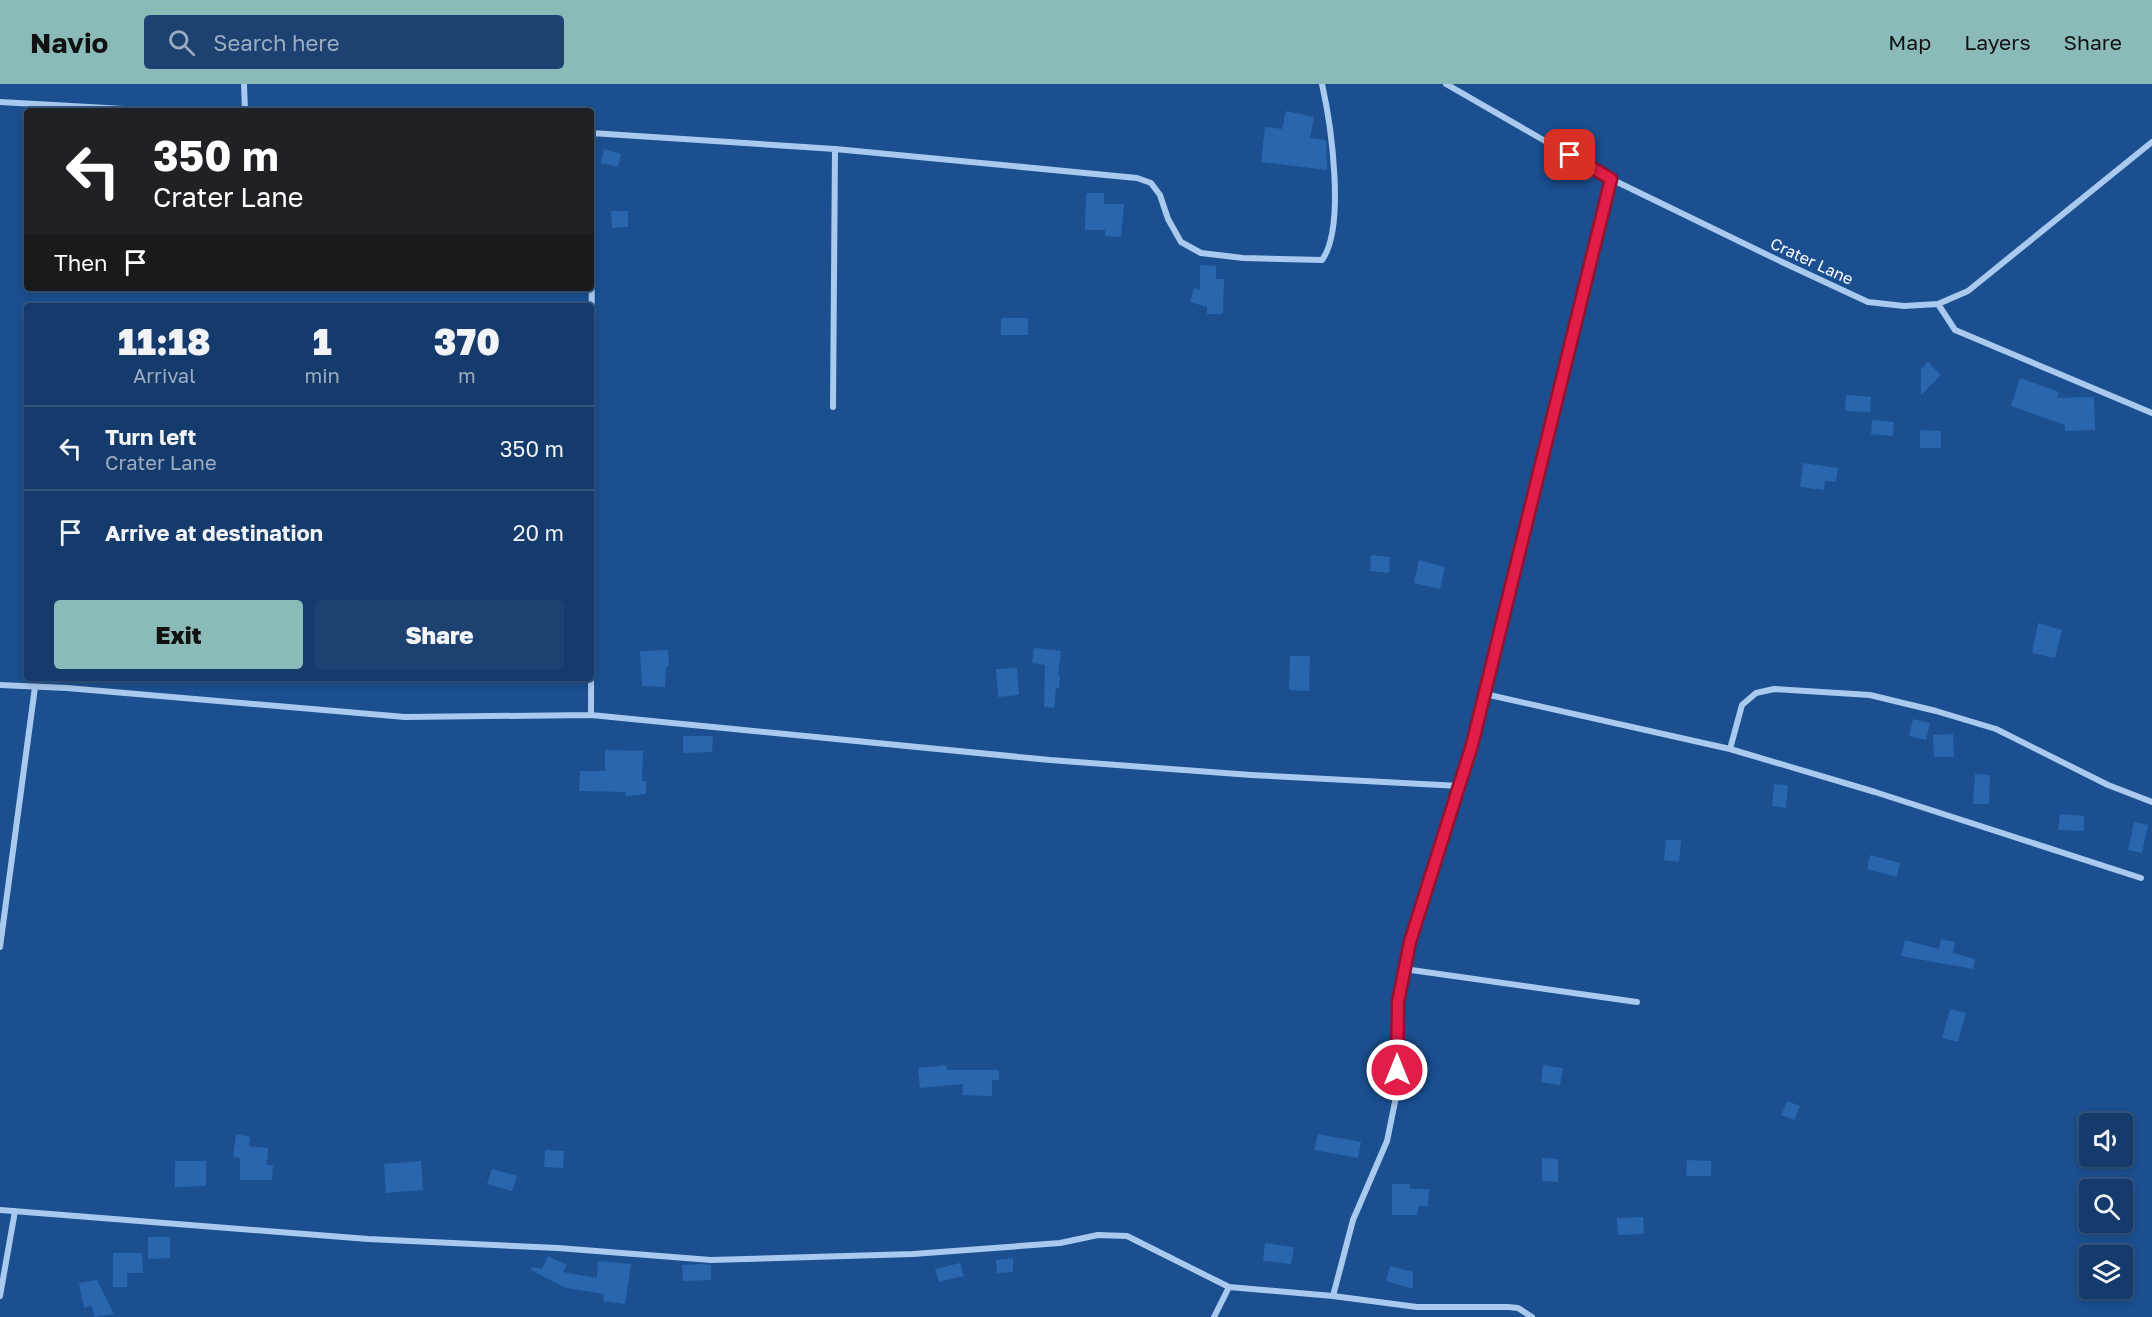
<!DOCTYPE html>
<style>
:root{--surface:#143b6b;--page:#1d4271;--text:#f1f3f6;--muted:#9dadc1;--line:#33557e;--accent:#8bbbb9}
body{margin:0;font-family:"Golos Text",sans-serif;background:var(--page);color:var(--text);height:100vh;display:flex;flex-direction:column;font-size:22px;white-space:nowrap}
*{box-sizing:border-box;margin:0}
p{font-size:20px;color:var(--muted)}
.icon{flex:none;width:33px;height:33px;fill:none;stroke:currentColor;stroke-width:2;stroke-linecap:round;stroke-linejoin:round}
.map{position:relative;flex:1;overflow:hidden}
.drawer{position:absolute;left:24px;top:219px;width:570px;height:378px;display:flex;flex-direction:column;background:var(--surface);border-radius:6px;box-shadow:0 3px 9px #0003,0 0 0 2px var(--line)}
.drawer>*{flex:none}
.hud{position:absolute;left:24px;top:24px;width:570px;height:183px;border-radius:6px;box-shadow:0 3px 9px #0003,0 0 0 2px var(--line);background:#202124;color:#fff;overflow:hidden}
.tools{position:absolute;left:2079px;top:1029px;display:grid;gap:12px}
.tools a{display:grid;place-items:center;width:54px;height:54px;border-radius:6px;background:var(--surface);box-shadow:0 3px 9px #0003,0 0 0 2px var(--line);font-size:30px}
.pin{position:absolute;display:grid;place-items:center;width:51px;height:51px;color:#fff;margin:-26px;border-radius:12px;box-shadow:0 3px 9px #0006}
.me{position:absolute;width:66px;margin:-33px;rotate:0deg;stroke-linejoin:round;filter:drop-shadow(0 0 4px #0008)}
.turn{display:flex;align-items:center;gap:21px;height:126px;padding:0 30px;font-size:27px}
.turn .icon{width:78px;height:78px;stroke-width:2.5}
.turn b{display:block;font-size:42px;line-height:51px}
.then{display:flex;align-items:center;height:57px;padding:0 30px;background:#0003;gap:12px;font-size:22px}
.eta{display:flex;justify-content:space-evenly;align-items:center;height:102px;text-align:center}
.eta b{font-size:36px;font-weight:800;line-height:42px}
.cta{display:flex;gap:12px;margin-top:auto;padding:12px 30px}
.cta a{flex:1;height:69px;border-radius:6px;background:var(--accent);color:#111;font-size:24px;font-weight:800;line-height:69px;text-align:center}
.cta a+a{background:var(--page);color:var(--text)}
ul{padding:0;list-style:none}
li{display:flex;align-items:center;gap:18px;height:84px;padding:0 30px;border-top:2px solid var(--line)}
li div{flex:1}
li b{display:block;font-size:22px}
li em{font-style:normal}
header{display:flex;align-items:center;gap:36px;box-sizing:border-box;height:84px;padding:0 30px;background:var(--accent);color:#111}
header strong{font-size:28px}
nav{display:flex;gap:33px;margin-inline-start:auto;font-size:21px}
.search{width:420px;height:54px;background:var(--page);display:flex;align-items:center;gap:15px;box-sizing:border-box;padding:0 21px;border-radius:6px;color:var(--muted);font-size:22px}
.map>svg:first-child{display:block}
.building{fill:#2a66ad}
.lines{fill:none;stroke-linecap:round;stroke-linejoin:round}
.minor{stroke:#a9c9ee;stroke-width:6}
.route-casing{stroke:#92132f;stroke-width:15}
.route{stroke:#e11d48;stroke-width:10}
.labels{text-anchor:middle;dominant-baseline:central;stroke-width:6;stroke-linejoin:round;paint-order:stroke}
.street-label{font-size:16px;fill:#fff;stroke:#1b4f8f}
</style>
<header>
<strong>Navio</strong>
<div class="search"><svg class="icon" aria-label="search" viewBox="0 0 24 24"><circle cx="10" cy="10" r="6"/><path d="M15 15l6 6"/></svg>Search here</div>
<nav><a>Map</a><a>Layers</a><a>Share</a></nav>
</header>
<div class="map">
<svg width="2152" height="1233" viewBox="0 0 2152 1233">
<rect width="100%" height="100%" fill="#1b4f8f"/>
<path class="building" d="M1286 27 1314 33 1310 54 1326 56 1327 86 1261 78 1265 43 1282 45Z
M604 65 621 70 618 83 601 79Z
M1086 109H1104V120H1124L1121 153 1105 152V146H1085Z
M611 127H628V143L612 144Z
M1200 181 1216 182V195H1224L1223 230H1207V223L1190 218 1194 204 1200 206Z
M1001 234H1028V251H1001Z
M1928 278 1941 291 1921 311V285Z
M2020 294 2059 308 2057 314 2094 313 2095 346 2065 347V341L2011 322Z
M1846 311 1871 313 1870 328 1845 327Z
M1872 336 1894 338 1893 352 1871 350Z
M1920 346 1941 347V364H1920Z
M1803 379 1838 384 1836 398 1825 397 1824 406 1800 403Z
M1371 471 1390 473 1389 489 1370 487Z
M1419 476 1445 483 1440 505 1414 499Z
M2038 539 2062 546 2055 574 2032 569Z
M1034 564 1061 567 1058 591H1060L1059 604H1056L1054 624 1044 623 1045 581 1032 579Z
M668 566 669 582 666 583 665 603 642 602 640 567Z
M1290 572H1310L1309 607 1289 606Z
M1017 584 1019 611 998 613 996 585Z
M1913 635 1930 639 1926 656 1909 652Z
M1953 650 1954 673H1934L1933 651Z
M683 652H713L712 668 683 669Z
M605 666 643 667 642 697H646V710L626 712V708L579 707 580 687H605Z
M1975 690 1990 691 1989 720H1973Z
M1774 700 1788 701 1786 724 1772 722Z
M2060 730 2084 732V747L2058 746Z
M2134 738 2148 741 2142 769 2128 766Z
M1666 756H1681L1679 778 1664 776Z
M1870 771 1900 779 1897 793 1867 785Z
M1941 855 1955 858 1953 869 1975 875 1973 885 1901 872 1905 856 1939 865Z
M1950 925 1966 929 1958 958 1942 954Z
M946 981 947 986H999V996H992V1012L962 1011 963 1000 920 1004 918 984Z
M1543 981 1563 984 1560 1001 1541 998Z
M1787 1017 1800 1022 1794 1036 1781 1031Z
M236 1050 250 1053 249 1062 268 1064 267 1081H273L272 1096H240V1074L233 1073Z
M1318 1050 1361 1058 1358 1074 1314 1066Z
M545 1066 564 1067 563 1084 544 1083Z
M1542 1074 1558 1075V1098L1542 1097Z
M1687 1076 1711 1077V1092H1686Z
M175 1077H206V1102L175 1103Z
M421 1077 423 1106 386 1109 384 1080Z
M492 1085 517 1092 512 1107 487 1100Z
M1392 1100H1410V1105H1429L1428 1122H1419L1417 1131H1392Z
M1643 1133 1644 1150 1618 1151 1617 1134Z
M148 1153H170V1174L148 1175Z
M1265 1159 1294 1163 1291 1180 1263 1177Z
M113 1169H142L143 1189H127V1203H113Z
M548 1172 567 1181 563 1188 597 1194 598 1177 631 1180 625 1220 603 1217 604 1210 566 1204 531 1186 532 1183 542 1185Z
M1013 1174V1188L997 1189 996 1176Z
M960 1179 964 1192 939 1198 935 1185Z
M701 1180 711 1181V1196L683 1197 682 1181Z
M1390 1182 1413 1188V1205L1386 1197Z
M97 1196 114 1230 95 1233 91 1222 84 1224 79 1199Z"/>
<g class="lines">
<path class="minor" d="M244 0 245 27
M1446 0 1611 95 1782 178 1868 218 1904 222 1938 220 1968 207 2152 58
M0 18 160 27
M591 49 835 65 1137 94 1151 99 1160 111 1168 135 1181 158 1201 169 1243 174 1322 176C1346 143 1331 40 1322 0
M1938 220 1955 246 2152 329
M833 323 835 65
M0 601 67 604 405 633 591 631 1050 676 1251 691 1460 702
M1485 610 1730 665 1875 708 2141 794
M591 631 592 50
M1730 665 1742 621 1756 609 1774 605 1870 611 1936 627 1996 645 2108 701 2152 718
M0 863 35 603
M1404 885 1637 918
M0 1126 368 1155 558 1164 711 1176 913 1170 1060 1159 1098 1151 1127 1152 1229 1203 1333 1212 1417 1223H1508L1518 1224 1532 1233
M0 1212 15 1127
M1333 1212 1353 1136 1387 1057 1397 1008 1398 918 1410 858 1472 661 1611 95
M1214 1233 1229 1203"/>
</g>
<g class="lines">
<g class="route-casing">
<path id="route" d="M1397 986 1398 918 1410 858 1472 661 1611 95 1570 71"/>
</g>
<use href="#route" class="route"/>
</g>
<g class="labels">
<g class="street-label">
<text transform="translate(1812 177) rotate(25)">Crater Lane</text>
</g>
</g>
</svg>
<div class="tools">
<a><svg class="icon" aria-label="sound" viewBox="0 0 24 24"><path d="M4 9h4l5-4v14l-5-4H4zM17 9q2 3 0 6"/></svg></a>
<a><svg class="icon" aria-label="search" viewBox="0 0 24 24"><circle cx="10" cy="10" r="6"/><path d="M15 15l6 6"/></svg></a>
<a><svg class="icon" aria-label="layers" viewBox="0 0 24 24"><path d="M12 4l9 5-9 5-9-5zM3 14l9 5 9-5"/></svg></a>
</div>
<div class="pin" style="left:1570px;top:71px;background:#d93025"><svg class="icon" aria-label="arrive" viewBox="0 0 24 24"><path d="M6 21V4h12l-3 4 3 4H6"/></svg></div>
<svg class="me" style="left:1397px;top:986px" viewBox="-20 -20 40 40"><circle r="17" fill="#e11d48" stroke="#fff" stroke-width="3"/><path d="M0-11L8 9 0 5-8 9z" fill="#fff"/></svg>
<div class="hud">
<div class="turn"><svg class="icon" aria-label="left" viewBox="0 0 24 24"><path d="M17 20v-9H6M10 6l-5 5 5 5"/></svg><div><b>350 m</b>Crater Lane</div></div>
<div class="then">Then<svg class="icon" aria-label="arrive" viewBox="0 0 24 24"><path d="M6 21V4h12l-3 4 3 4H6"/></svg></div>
</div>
<section class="drawer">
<div class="eta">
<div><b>11:18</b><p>Arrival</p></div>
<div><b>1</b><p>min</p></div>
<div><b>370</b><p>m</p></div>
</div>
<ul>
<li><svg class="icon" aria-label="left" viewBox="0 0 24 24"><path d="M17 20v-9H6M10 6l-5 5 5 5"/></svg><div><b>Turn left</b><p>Crater Lane</p></div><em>350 m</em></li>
<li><svg class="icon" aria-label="arrive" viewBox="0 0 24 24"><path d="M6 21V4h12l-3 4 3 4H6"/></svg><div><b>Arrive at destination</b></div><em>20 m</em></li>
</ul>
<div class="cta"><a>Exit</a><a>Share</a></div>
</section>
</div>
